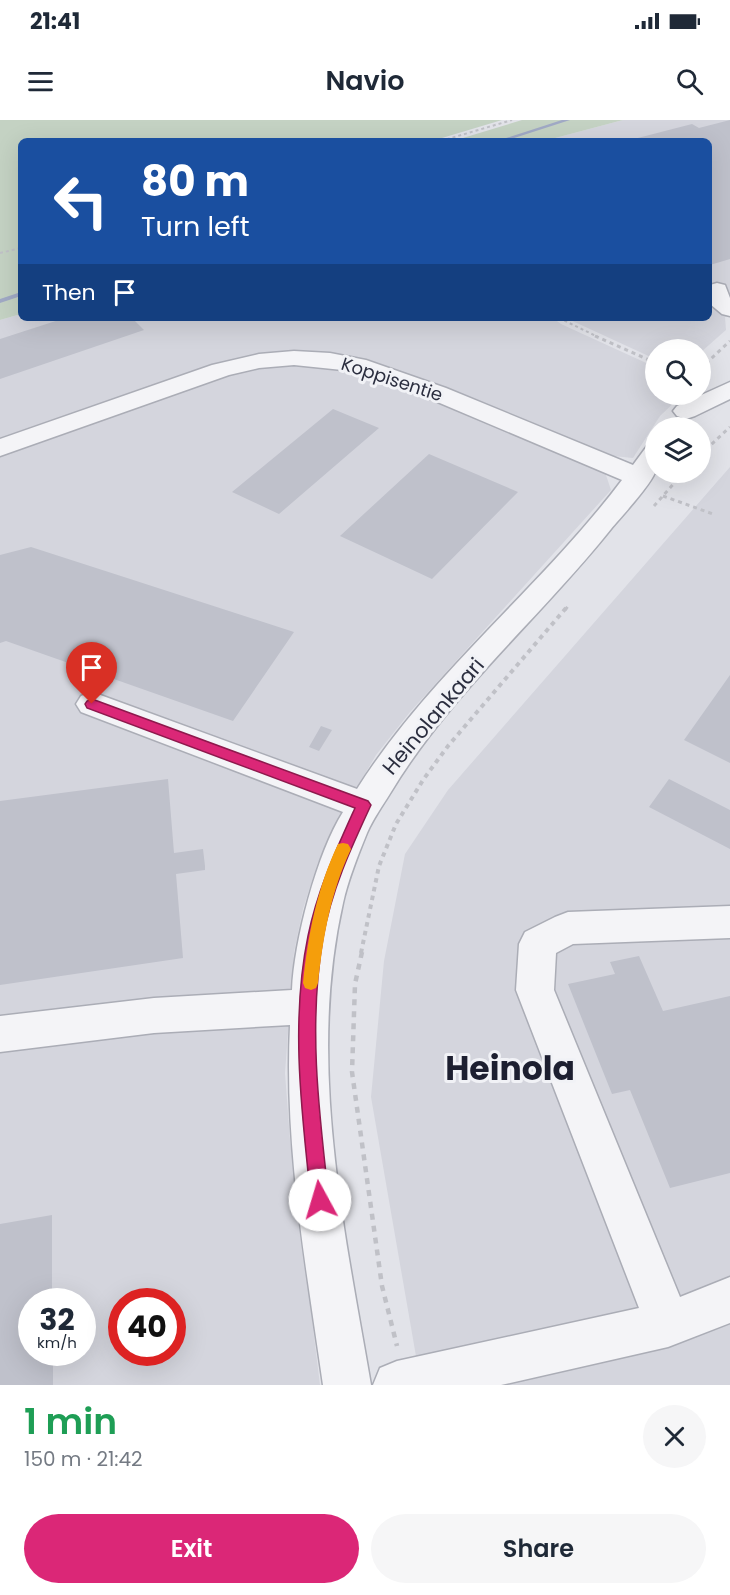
<!DOCTYPE html>
<meta charset="utf-8">
<style>
:root{--surface:#fff;--page:#f6f6f7;--text:#1f2937;--muted:#747a83;--accent:#db2777}
body{margin:0;font-family:Poppins,sans-serif;background:var(--page);color:var(--text);height:100vh;display:flex;flex-direction:column;font-size:22px;white-space:nowrap}
*{box-sizing:border-box;margin:0}
p{font-size:20px;color:var(--muted)}
.icon{flex:none;width:33px;height:33px;fill:none;stroke:currentColor;stroke-width:2;stroke-linecap:round;stroke-linejoin:round}
.map{position:relative;height:1265px;overflow:hidden}
.details{display:flex;flex-direction:column;background:var(--surface);flex:1}
.details>*{flex:none}
.top-card{position:absolute;left:18px;top:18px;width:694px;height:183px;border-radius:9px;box-shadow:0 6px 24px #0002;background:#1a4fa0;color:#fff;overflow:hidden}
.controls{position:absolute;left:645px;top:219px;display:grid;gap:12px}
.controls a{display:grid;place-items:center;width:66px;height:66px;border-radius:50%;background:var(--surface);box-shadow:0 6px 24px #0002;font-size:30px}
.speed{position:absolute;left:18px;top:1168px;display:flex;gap:12px;font-size:30px;font-weight:700;text-align:center}
.speed>*{display:grid;place-content:center;width:78px;height:78px;border-radius:50%;background:var(--surface);box-shadow:0 6px 24px #0002;line-height:1}
.speed small{font-size:15px;font-weight:400}
.speed .limit{border:9px solid #d22;background:#fff;color:#111}
.pin{position:absolute;display:grid;place-items:center;width:51px;height:51px;color:#fff;margin:-62px -26px;border-radius:50% 50% 50% 0;rotate:-45deg;box-shadow:0 0 6px #0007}
.pin .icon{rotate:45deg}
.me{position:absolute;width:66px;margin:-33px;rotate:354deg;stroke-linejoin:round;filter:drop-shadow(0 0 4px #0008)}
.turn{display:flex;align-items:center;gap:21px;height:126px;padding:0 24px;font-size:27px}
.turn .icon{width:78px;height:78px;stroke-width:2.5}
.turn b{display:block;font-size:42px;line-height:51px}
.then{display:flex;align-items:center;height:57px;padding:0 24px;background:#0003;gap:12px;font-size:22px}
.round{display:grid;place-items:center;flex:none;width:63px;height:63px;border-radius:32px;background:var(--page)}
.headline{display:flex;align-items:center;justify-content:space-between;height:102px;padding:0 24px}
h1{font-size:36px;font-weight:600;line-height:45px;color:#1e9e55}
.cta{display:flex;gap:12px;margin-top:auto;padding:12px 24px}
.cta a{flex:1;height:69px;border-radius:36px;background:var(--accent);color:#fff;font-size:24px;font-weight:600;line-height:69px;text-align:center}
.cta a+a{background:var(--page);color:var(--text)}
.status{display:flex;justify-content:space-between;align-items:center;height:42px;padding:0 30px;background:var(--surface);direction:ltr}
.status svg{height:16px;fill:currentColor}
header{display:flex;justify-content:space-between;align-items:center;height:78px;padding:0 24px;background:var(--surface);font-size:27px;font-weight:600}
.map>svg:first-child{display:block}
.built{fill:#d4d5dd;fill-rule:evenodd}
.green{fill:#c4d2c3}
.lines{fill:none;stroke-linecap:round;stroke-linejoin:round}
.stream{fill:#a0a9c5;fill-rule:evenodd}
.building{fill:#bfc1cb}
.minor-casing{stroke:#abadb6;stroke-width:3}
.path-far3{stroke:#c0c1c7;stroke-width:2;stroke-dasharray:3 3;stroke-linecap:butt}
.path-far2{stroke:#c0c1c7;stroke-width:3;stroke-dasharray:4 4;stroke-linecap:butt}
.path-far1{stroke:#c0c1c7;stroke-width:4;stroke-dasharray:4.5 4.5;stroke-linecap:butt}
.path{stroke:#c0c1c7;stroke-width:4.5;stroke-dasharray:6 6;stroke-linecap:butt}
.minor{fill:#f4f4f7;fill-rule:evenodd}
.route{fill:#db2777;stroke:#8e194d;stroke-width:1.5}
.slow{fill:#f59e0b}
.labels{text-anchor:middle;dominant-baseline:central;stroke-width:6;stroke-linejoin:round;paint-order:stroke}
.far-street-label{font-size:18px;fill:#2b2e3f;stroke:#f1f2f6}
.street-label{font-size:21px;fill:#2b2e3f;stroke:#f1f2f6}
.near-district-label{font-size:33px;font-weight:bold;fill:#1d1f30;stroke:#f1f2f6}
</style>
<div class="status"><b>21:41</b><svg viewBox="0 0 49 12"><path d="M0 12V9h3v3zM5 12V6h3v6zM10 12V3h3v9zM15 12V0h3v12zM26 1h20v11H26zM47 4h2v5h-2z"/></svg></div>
<header><svg class="icon" aria-label="menu" viewBox="0 0 24 24"><path d="M4 6h16M4 12h16M4 18h16"/></svg>Navio<svg class="icon" aria-label="search" viewBox="0 0 24 24"><circle cx="10" cy="10" r="6"/><path d="M15 15l6 6"/></svg></header>
<div class="map">
<svg width="730" height="1265" viewBox="0 0 730 1265">
<rect width="100%" height="100%" fill="#e2e3e9"/>
<path class="built" d="M623 0H730V195L725 197 726 210 701 232 700 230H656L655 239 566 198H710V21H544Z
M21 194V198H553L561 204 655 247 656 274 682 275 660 296 633 338 613 336 466 279 296 233 0 322V200Z
M292 243 355 250 394 263 605 352 611 370 410 592 376 635 334 707 317 745 303 789 294 832 285 953 290 1020 320 1265H0V335L224 254 258 247ZM32 1182H82V1233H32ZM122 1182H172V1233H122Z
M730 347V1265H421L371 977 384 841 405 734 448 670Z"/>
<path class="green" d="M0 0H502L432 21H21V194L0 200Z
M522 0H623L544 21H453Z"/>
<g class="lines">
<path class="stream" d="M562 0H570L505 21H497Z
M21 172V176L0 183V179Z"/>
</g>
<path class="building" d="M730 0V139L710 145V21L630 20 692 4 699 8Z
M65 198H132L144 210 0 259V219Z
M333 289 379 308 279 394 232 372Z
M429 334 518 372 432 459 340 416Z
M31 427 124 457 294 512 233 601 6 521 0 523V435Z
M730 555V643L684 620Z
M321 606 332 610 319 631 309 627Z
M168 659 174 733 203 729 205 746V750L176 754 183 838 0 865V681Z
M669 659 730 690V729L649 687Z
M639 836 663 891 730 876V1053L670 1068 630 970 612 974 568 864 615 854 610 842Z
M52 1095V1182H32V1233H53V1265H0V1104Z"/>
<g class="lines">
<g class="minor-casing">
<path id="minor" d="M717 163 725 165 730 178V196L722 194 710 184V165Z
M294 231 330 233 366 240 446 268 633 345 647 326 656 324C656 332 657 343 656 350 652 364 621 397 611 409 540 498 450 574 391 672 383 685 373 699 367 713 358 735 348 760 343 783 307 942 344 1108 371 1265H323C306 1146 284 1026 290 905L154 913 0 932V896L154 878 292 870C294 821 317 733 343 692L81 592 76 584 81 576 92 572 103 576 357 669C430 553 540 469 622 360L428 278 352 251 294 245 259 248 229 255 0 336V319L212 245 259 234Z
M730 262V279L695 296 686 299 677 296 673 291 677 286Z
M730 786V818L573 824 556 833 554 870 680 1177 730 1157V1203L668 1227 501 1265H373L380 1248 397 1241 639 1188 516 870 519 824 525 812 555 797 568 792Z"/>
</g>
<path class="path-far3" d="M441 21 512 0
M0 133 21 128
M559 198 598 217"/>
<path class="path-far2" d="M595 216 656 243
M700 249 730 221
M700 335 730 307
M663 376 713 394
M654 386 684 352
M565 490 569 485"/>
<path class="path-far1" d="M361 833 379 746 396 704 423 660 448 626 566 488"/>
<path class="path" d="M362 832 355 864 352 952 382 1166 397 1226"/>
<use href="#minor" class="minor"/>
</g>
<path class="route" d="M92 579 368 681 371 685C351 728 331 771 323 818 308 905 319 993 329 1080L326 1087 320 1089 313 1087 311 1080C302 994 290 903 308 816 317 771 336 730 355 688L87 588 85 584 87 581Z"/>
<path class="slow" d="M343 723 348 724 351 729C331 771 323 817 318 863L316 868 311 870 305 868 303 863C308 815 317 768 338 724Z"/>
<g class="labels">
<g class="far-street-label">
<text transform="translate(392 259) rotate(18)">Koppisentie</text>
</g>
<g class="street-label">
<text transform="translate(433 596) rotate(-50)">Heinolankaari</text>
</g>
<g class="near-district-label">
<text x="510" y="948">Heinola</text>
</g>
</g>
</svg>
<div class="controls">
<a><svg class="icon" aria-label="search" viewBox="0 0 24 24"><circle cx="10" cy="10" r="6"/><path d="M15 15l6 6"/></svg></a>
<a><svg class="icon" aria-label="layers" viewBox="0 0 24 24"><path d="M12 4l9 5-9 5-9-5zM3 14l9 5 9-5"/></svg></a>
</div>
<div class="speed"><div>32<small>km/h</small></div><div class="limit">40</div></div>
<div class="pin" style="left:92px;top:584px;background:#d93025"><svg class="icon" aria-label="arrive" viewBox="0 0 24 24"><path d="M6 21V4h12l-3 4 3 4H6"/></svg></div>
<svg class="me" style="left:320px;top:1080px" viewBox="-20 -20 40 40"><circle r="19" fill="#fff"/><path d="M0-13L10 11 0 6-10 11z" fill="#db2777"/></svg>
<div class="top-card">
<div class="turn"><svg class="icon" aria-label="left" viewBox="0 0 24 24"><path d="M17 20v-9H6M10 6l-5 5 5 5"/></svg><div><b>80 m</b>Turn left</div></div>
<div class="then">Then<svg class="icon" aria-label="arrive" viewBox="0 0 24 24"><path d="M6 21V4h12l-3 4 3 4H6"/></svg></div>
</div>
</div>
<section class="details">
<div class="headline"><div><h1>1 min</h1><p>150 m · 21:42</p></div><a class="round"><svg class="icon" aria-label="close" viewBox="0 0 24 24"><path d="M6 6l12 12M18 6L6 18"/></svg></a></div>
<div class="cta"><a>Exit</a><a>Share</a></div>
</section>
